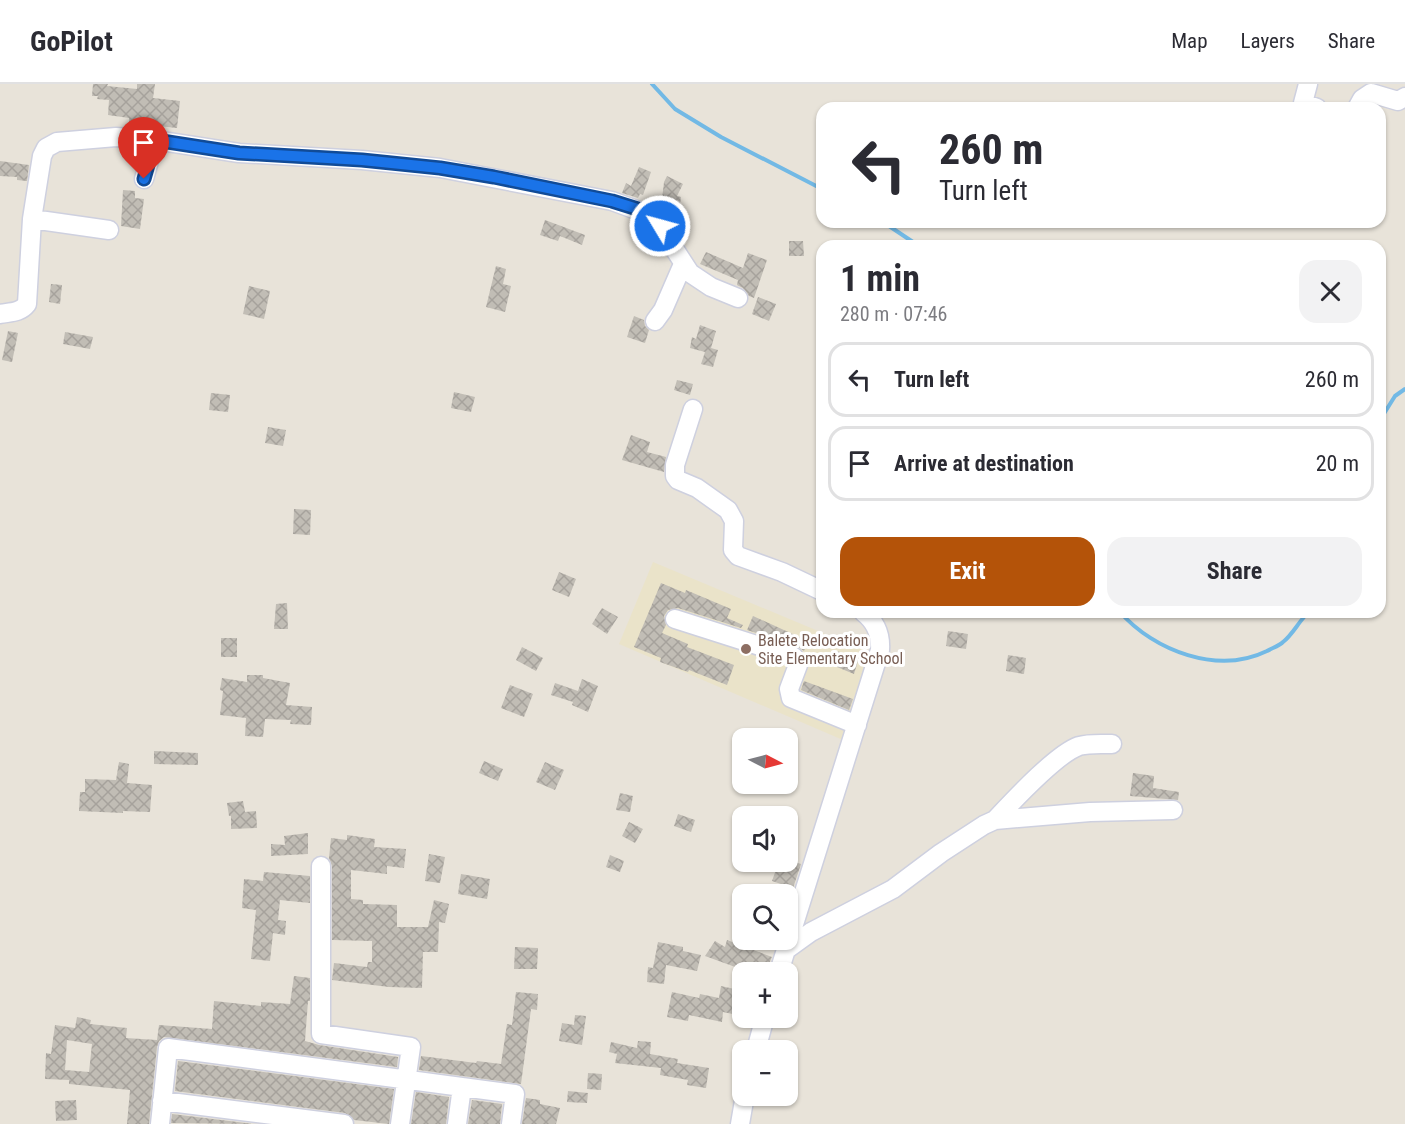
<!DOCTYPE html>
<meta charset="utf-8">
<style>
:root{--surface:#fff;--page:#f2f2f3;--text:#2b2b33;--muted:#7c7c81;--line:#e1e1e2;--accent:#b45309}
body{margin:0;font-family:"Roboto Condensed",sans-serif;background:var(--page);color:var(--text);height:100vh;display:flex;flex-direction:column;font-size:22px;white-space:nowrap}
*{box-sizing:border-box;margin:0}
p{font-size:20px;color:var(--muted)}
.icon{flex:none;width:33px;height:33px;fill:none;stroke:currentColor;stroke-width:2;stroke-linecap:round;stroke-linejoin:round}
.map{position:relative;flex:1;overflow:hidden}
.details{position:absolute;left:816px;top:156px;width:570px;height:378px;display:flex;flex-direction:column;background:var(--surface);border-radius:18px;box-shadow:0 2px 4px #0004}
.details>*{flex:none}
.top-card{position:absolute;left:816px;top:18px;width:570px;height:126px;border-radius:18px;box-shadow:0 2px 4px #0004;background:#fff;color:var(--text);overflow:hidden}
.needle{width:39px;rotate:96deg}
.fabs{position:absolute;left:732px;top:644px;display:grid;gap:12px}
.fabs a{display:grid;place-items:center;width:66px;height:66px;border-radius:12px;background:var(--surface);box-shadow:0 2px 4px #0004;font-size:30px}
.pin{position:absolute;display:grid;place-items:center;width:51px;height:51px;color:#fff;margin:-62px -26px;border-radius:50% 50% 50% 0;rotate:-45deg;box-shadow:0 0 6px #0007}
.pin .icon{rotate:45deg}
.me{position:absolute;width:66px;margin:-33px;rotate:307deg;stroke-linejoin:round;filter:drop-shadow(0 0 4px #0008)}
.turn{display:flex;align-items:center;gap:21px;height:126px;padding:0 24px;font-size:27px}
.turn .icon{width:78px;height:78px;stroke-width:2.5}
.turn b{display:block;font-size:42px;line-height:51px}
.round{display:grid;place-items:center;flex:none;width:63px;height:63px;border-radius:18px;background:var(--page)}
.head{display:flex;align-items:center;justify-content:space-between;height:102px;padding:0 24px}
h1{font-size:36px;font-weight:700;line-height:45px}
.primary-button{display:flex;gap:12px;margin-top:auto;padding:12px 24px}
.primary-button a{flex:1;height:69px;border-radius:18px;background:var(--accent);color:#fff;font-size:24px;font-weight:700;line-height:69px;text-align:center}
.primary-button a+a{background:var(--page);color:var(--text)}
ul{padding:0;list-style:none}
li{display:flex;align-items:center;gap:18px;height:75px;margin:0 12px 9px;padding:0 12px;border:3px solid var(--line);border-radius:18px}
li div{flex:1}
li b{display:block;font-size:22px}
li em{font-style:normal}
header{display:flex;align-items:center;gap:36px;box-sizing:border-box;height:84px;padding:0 30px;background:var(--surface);border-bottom:2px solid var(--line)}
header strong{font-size:28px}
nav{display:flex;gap:33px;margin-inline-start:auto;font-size:21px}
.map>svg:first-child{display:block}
.education{fill:#eae3c9}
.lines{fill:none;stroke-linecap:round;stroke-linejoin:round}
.stream{stroke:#72b9e5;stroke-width:4}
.building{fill:url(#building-cross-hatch);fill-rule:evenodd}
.minor-casing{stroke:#ced0df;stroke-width:21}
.minor{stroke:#fff;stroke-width:18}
.route-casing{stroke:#114b97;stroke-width:15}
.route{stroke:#1a73e8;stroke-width:10}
.education-dot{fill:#8d6e63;stroke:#fff;stroke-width:2}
.labels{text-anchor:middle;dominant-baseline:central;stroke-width:6;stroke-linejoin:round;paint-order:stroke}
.education-label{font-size:16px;fill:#785e54;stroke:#fff;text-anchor:start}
</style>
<header>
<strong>GoPilot</strong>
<nav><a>Map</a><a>Layers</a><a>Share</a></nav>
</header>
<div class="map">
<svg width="1405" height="1040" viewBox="0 0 1405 1040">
<defs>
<pattern id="building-cross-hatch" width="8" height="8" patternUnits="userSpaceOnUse" patternTransform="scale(1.5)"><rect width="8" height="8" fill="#c1bdb5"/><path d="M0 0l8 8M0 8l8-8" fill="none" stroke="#a6a29c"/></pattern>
</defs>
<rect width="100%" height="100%" fill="#e8e3d9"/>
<path class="education" d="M653 478 873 570 843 656 619 560Z"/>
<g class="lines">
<path class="stream" d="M652 0 675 25 721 53 822 105
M883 138 919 162
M1380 336 1395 312 1405 305
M1120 528C1154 567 1218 591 1267 567 1272 564 1279 562 1283 558 1291 552 1297 541 1304 533L1305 528"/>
</g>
<path class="building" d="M93 0H108L107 2 137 5V0H155L153 14 180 17 177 44 149 41 148 44 129 43V34L108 31 109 16 97 15 98 12H92Z
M0 77 29 81 27 97 17 96V93L0 92Z
M639 83 651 88 643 111 640 110 638 114 622 109 626 99 631 102Z
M667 92 683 100 677 112 681 113 678 137 669 136 661 124 664 98Z
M123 106 135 107V114L144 115 140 145 121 142Z
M545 136 585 151 582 161 560 152 558 157 540 151Z
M789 157H803L804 172H789Z
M706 168 743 184 748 169 767 176 754 214 749 212 743 204 737 201 738 196 700 180Z
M496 182 506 185 503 200 511 202 505 228 486 223Z
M51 200 62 201 60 220 49 218Z
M249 202 270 207 264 235 243 230Z
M758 213 776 220 769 237 752 230Z
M634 232 644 236 645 242 649 246 645 259 627 253Z
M700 241 716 247 711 264 718 266 713 283 701 280 705 268 690 264 692 253 696 255Z
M8 247 18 249 12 278 2 276Z
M65 248 93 253 90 265 63 260Z
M677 296 693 300 690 311 674 306Z
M454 308 475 313 471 328 451 324Z
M211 309 230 311 228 328 209 326Z
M268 343 286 346 283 362 265 359Z
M631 351 650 358 647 368 666 373 664 388 622 376Z
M294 425 311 426 310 451 293 450Z
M559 488 576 495 569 513 552 506Z
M661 499 685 509 686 506 731 525 727 534 743 541 741 544 678 524 668 526 664 532 666 541 662 549 688 560 687 563 734 581 727 601 689 586 688 588 660 578 661 574 634 563Z
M287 519 288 545H274L276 520Z
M602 524 618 533 607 550 592 540Z
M753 532 808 557 804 567 797 562 747 546Z
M948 547 968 550 966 565 946 562Z
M221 554H237V573H221Z
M522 563 543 574 536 587 516 576Z
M837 567 859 574 854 590 832 581Z
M1008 571 1026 574 1024 590 1006 587Z
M247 591H263V594L290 599 286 621 312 623 311 641 290 640 291 636 265 635 263 653 245 652 246 634 220 631 223 607 220 606 222 594 247 598Z
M582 595 598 602 588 628 572 621 573 618 551 611 555 599 578 607Z
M804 597 853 615 849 626 801 606Z
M510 601 533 610 524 633 501 624Z
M154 667 198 669V681L154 680Z
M484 677 503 685 498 697 479 689Z
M119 678 129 680 127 699 152 701 150 728 123 727V729L79 727 80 708H85V695L116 696Z
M545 678 564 686 555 706 536 698Z
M1133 689 1154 692 1153 704 1179 708 1178 716 1130 712Z
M620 709 633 712 630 728 616 726Z
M243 717 245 728 256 727 257 744 231 745V732H229L227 719Z
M678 730 695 736 691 748 674 742Z
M629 738 643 745 635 759 622 752Z
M308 749V770L271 772V760L285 761 284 752Z
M347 751 375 755 374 763 406 765 404 784 387 782V790L351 786V815L363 816V820L397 821V843H428L434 816 449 820 445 839 439 838 438 868H423L422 904 389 903 332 896 334 879 367 883 368 878H372V857L332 856V782L329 774 331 754 347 756Z
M429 770 445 773 440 799 425 797Z
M610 771 624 777 620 788 606 783Z
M779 777H792L801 780 793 804 772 797Z
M264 788 310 792V819L280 816 278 836 286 837 285 851 273 849 270 877 251 875 256 826 242 824 244 795 263 797Z
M461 790 490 795 487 815 458 810Z
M727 856 772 873 765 888H749L705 872 715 857 725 863Z
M658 858 683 863V867L701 871 697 887 666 881 664 900 647 898 648 883 653 884Z
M515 863 538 864 537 885H514Z
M294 892 310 894V917H308L305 957 319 961 398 973 397 983 164 953 159 957 157 963 149 1040H127L130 1006 69 1000V996L45 995 46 969 51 970 55 941 75 944 77 933 91 936 90 940 127 944 126 954 157 956 159 941 212 945 214 917 261 922V918L290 920ZM67 956 92 960 89 988 65 986Z
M721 902 739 906 738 910 742 911V932L723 928 722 938 689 931 688 937 667 933 672 908 699 914 700 910 719 914Z
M516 908 538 910 537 926 531 925 521 1000 419 986 421 972 476 979 477 977 501 980 507 940 512 941Z
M575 931 586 932 582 961 559 957 562 939 574 941Z
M638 957 651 958 650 970 678 975 677 979 709 984 706 1004 687 1001 688 996 660 991 661 984 615 979 617 970 609 968 611 958 637 964Z
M178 977 394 1005 389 1040 354 1036 345 1029 175 1007Z
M588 989 602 990 601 1006 587 1005Z
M568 1007 588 1009 587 1019 567 1018Z
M416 1008 449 1013 446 1040H411Z
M526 1014 540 1016V1020L560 1024 556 1040H522Z
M76 1016 77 1036 56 1037 55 1017Z
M472 1016 502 1020 500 1040H468Z
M172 1030 254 1040 171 1039Z"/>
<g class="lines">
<g class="minor-casing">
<path id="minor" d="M1308 0 1303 19 1317 24
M1357 24 1362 15 1371 9 1398 17 1405 13
M144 95 155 56
M32 135 109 146
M0 230C10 228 20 229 27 220L32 135 42 72 46 64 57 58 116 53 155 56 239 69 362 76 440 84 612 117 653 132 690 189 711 203 738 214
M655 237 663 226 683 180
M693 325 675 381V392L678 396 697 404 728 426 734 437 733 466 738 472 782 488 822 507
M675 535 794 573 798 581 789 605 791 614 857 641
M995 736C1012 718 1056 670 1079 662 1089 659 1101 660 1112 660
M321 782V950L411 963 400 1040
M786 866 811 848 893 805 941 769 984 741 995 736 1090 728 1173 726
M779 888 880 566C881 551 876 538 863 528
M756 966 765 933
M162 1017 344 1040
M160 1040 168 964 515 1010 511 1040
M457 1040 462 1003
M740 1040 745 1011"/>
</g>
<use href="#minor" class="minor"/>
</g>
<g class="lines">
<g class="route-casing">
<path id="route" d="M144 95 155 56 239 69 362 76 440 84 494 93 612 117 644 127 653 132 660 142"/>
</g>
<use href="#route" class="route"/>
</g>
<circle class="education-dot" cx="746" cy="565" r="6"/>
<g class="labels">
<g class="education-label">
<text x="758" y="556">Balete Relocation<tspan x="758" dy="18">Site Elementary School</tspan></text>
</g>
</g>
</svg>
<div class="fabs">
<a><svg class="needle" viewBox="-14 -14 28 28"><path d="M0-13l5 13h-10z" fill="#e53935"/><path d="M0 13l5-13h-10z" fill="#7c7c81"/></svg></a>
<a><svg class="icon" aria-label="sound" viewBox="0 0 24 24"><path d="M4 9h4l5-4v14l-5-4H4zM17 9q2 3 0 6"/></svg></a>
<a><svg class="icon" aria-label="search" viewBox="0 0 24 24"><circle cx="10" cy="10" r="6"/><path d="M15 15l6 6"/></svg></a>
<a>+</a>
<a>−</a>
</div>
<div class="pin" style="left:144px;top:95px;background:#d93025"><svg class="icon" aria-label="arrive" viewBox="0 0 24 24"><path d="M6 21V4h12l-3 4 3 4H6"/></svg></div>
<svg class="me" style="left:660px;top:142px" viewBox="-20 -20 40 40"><circle r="17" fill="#1a73e8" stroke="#fff" stroke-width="3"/><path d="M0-11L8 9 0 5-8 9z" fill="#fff"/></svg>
<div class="top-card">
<div class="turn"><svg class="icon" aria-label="left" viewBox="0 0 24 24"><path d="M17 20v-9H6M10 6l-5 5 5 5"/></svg><div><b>260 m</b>Turn left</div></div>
</div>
<section class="details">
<div class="head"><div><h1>1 min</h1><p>280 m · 07:46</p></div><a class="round"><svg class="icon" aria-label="close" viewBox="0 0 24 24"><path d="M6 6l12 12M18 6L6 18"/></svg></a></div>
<ul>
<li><svg class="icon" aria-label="left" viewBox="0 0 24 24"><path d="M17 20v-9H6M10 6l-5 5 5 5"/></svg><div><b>Turn left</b></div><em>260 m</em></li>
<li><svg class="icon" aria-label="arrive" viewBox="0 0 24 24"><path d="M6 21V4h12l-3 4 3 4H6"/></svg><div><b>Arrive at destination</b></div><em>20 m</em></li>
</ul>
<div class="primary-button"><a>Exit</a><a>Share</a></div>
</section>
</div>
